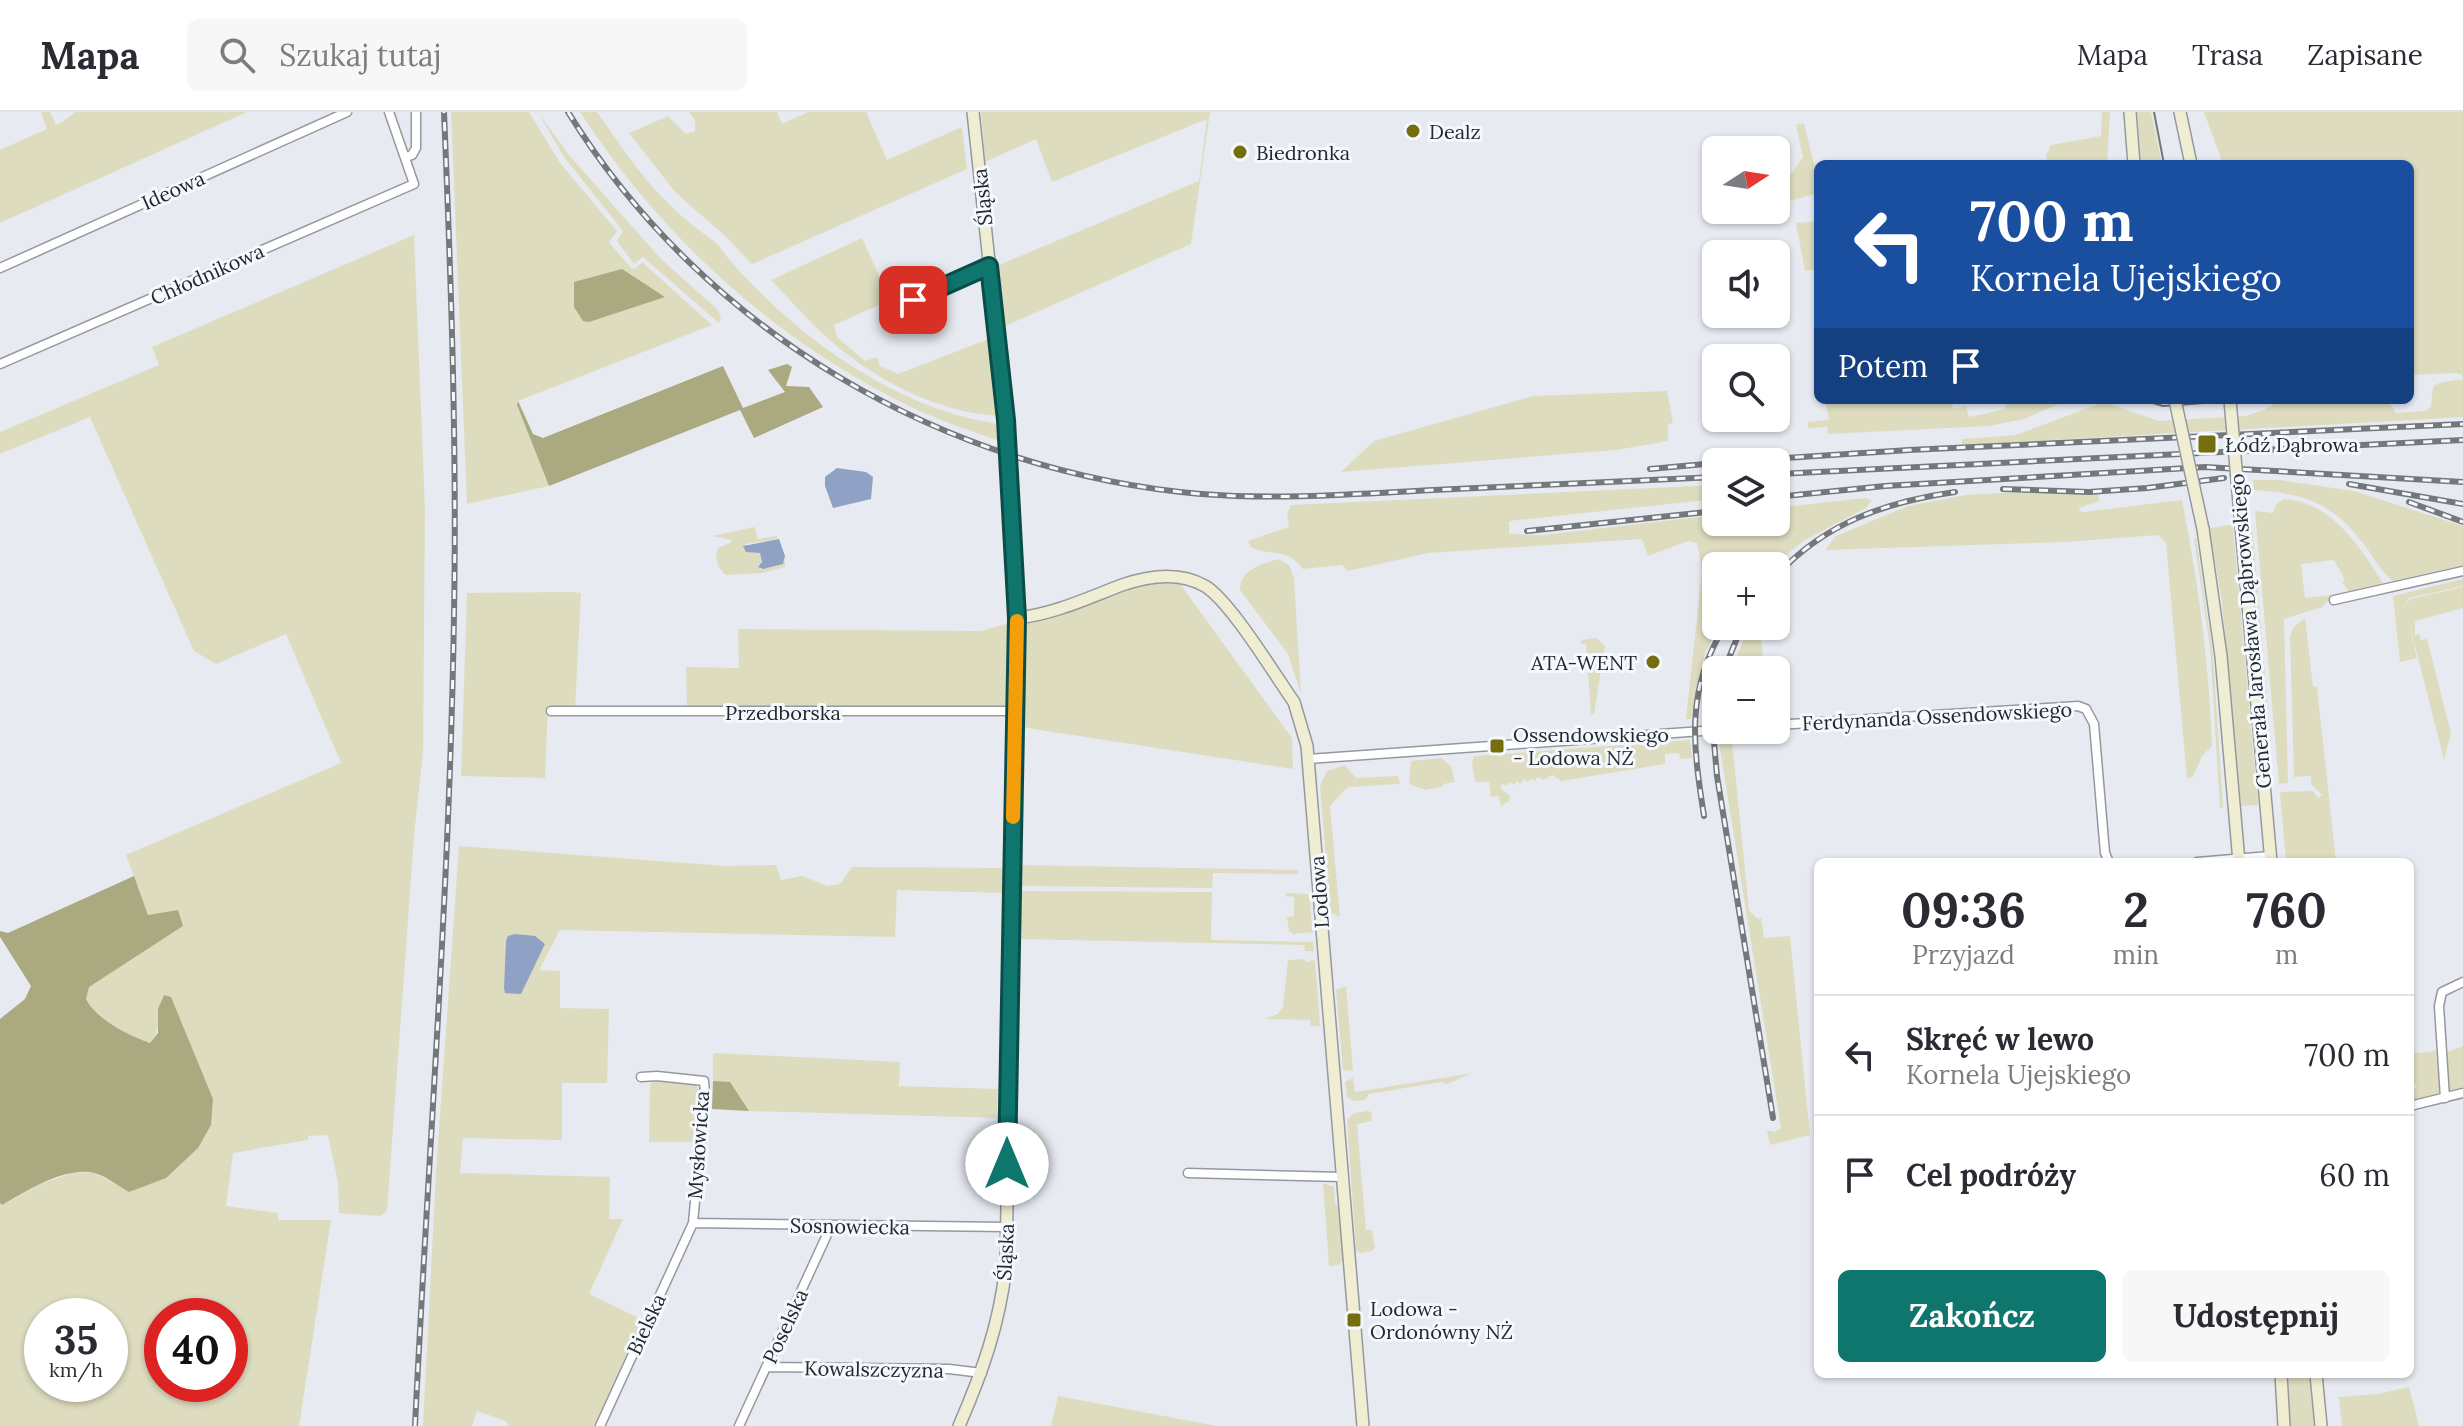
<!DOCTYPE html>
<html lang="pl">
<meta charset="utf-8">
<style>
:root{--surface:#fff;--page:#f7f7f7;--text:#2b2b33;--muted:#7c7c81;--line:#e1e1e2;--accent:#0f766e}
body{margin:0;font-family:Lora,serif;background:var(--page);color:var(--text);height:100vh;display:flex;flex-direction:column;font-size:30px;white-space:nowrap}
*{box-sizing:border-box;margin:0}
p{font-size:26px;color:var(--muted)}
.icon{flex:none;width:44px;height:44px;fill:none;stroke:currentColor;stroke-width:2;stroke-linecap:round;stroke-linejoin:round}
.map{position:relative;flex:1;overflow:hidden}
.side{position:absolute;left:1814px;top:746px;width:600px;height:520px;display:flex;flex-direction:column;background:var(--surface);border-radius:12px;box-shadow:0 2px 6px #0004}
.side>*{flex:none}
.banner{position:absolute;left:1814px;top:48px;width:600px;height:244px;border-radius:12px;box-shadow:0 2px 6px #0004;background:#1a4fa0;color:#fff;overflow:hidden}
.needle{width:52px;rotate:78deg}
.fabs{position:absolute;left:1702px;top:24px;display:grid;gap:16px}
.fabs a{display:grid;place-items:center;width:88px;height:88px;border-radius:12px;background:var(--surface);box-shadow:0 2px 6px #0004;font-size:40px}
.speed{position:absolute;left:24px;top:1186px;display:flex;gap:16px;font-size:40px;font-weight:700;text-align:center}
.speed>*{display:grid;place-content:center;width:104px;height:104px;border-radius:50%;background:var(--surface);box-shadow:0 2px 6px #0004;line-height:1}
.speed small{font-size:20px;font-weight:400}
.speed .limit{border:12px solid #d22;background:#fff;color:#111}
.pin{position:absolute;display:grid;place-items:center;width:68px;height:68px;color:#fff;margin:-34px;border-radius:16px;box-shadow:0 4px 12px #0006}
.me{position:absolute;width:88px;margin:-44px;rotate:0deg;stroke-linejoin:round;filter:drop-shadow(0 0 6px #0008)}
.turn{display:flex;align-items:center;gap:28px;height:168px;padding:0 24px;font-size:36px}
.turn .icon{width:104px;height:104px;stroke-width:2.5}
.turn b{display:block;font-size:56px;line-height:68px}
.then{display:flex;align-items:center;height:76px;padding:0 24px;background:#0003;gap:16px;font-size:30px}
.eta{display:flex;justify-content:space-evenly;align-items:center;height:136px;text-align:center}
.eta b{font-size:48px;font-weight:700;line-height:56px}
.action{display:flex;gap:16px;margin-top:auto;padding:16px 24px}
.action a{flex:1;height:92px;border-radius:12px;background:var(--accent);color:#fff;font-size:32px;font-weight:700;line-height:92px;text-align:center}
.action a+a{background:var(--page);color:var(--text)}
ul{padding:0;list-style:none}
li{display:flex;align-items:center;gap:24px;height:120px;padding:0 24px;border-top:2px solid var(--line)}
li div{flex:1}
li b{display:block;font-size:30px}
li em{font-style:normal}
header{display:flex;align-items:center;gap:48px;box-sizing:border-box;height:112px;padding:0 40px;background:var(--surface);border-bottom:2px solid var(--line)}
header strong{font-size:38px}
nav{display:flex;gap:44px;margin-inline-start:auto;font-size:28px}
.search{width:560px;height:72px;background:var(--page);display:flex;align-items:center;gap:20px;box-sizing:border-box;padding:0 28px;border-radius:12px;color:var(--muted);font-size:30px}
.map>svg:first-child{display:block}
.green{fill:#dddcbf;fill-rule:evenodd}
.forest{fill:#aba97f}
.water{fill:#90a1c6}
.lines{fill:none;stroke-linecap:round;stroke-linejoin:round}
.street-casing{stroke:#95989e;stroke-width:11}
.secondary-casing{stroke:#95989e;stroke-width:14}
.street{stroke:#fff;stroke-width:8}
.secondary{stroke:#efeed2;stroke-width:11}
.tram{stroke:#75787b;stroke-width:2}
.rail-casing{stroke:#75787b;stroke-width:6}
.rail{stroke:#f4f8ff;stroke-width:3;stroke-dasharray:9;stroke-linecap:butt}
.secondary-bridge-casing{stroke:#95989e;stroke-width:14;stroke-linecap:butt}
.secondary-bridge{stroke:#efeed2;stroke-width:11}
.route-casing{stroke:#0a4d48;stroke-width:20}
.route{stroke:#0f766e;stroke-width:14}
.slow{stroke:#f59e0b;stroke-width:14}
.poi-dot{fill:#746e0c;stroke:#f4f8ff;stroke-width:3}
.labels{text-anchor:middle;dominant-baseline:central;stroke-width:6;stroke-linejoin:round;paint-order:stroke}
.poi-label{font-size:20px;fill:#252729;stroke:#f4f8ff;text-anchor:start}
.street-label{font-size:20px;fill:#252729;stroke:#f4f8ff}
</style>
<header>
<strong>Mapa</strong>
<div class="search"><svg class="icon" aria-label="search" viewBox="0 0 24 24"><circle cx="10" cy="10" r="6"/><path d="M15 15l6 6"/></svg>Szukaj tutaj</div>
<nav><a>Mapa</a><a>Trasa</a><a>Zapisane</a></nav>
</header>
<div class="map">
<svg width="2463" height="1314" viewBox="0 0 2463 1314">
<rect width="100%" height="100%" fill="#e7ebf1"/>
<path class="green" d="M41 0H50L56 13 64 9 63 5 65 8 75 0H247L0 111V38L47 17Z
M451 0H529L560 51 617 119 609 130 631 156 635 157 642 150 712 213 518 289 517 293 549 374 467 392Z
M538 0 568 42 661 147 718 198 721 206 719 211 643 145 634 152 617 129 623 119 564 45Z
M580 0H597C614 24 631 50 651 73 662 85 674 97 685 107 696 117 709 124 719 134 724 140 728 147 734 153 801 228 898 298 999 312L1002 330C966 317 929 305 895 287 765 220 659 121 580 0Z
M689 0H777L782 12 808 0H866L887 48 962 15 967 57 752 152 724 123 676 81 629 21 668 4 686 22 695 19V8Z
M981 0H1210L1191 132 1005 214 999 153 1199 69 1207 7 1052 70 1036 27 985 50Z
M2102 0H2110L2107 52H2048L2046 44 2051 33 2101 24Z
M2137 0H2151L2162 52H2141Z
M2204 0H2463V305L1962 333V327L2016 323 2104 290 2159 309 2246 304 2264 298 2281 288H2387L2396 301 2425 299 2431 295 2433 275 2439 271 2463 267 2462 263 2457 261 2410 263V52H2223Z
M1804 11 1818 69V81L1790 89 1786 70 1803 45 1796 13Z
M1818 109V157L1805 159 1796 111Z
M414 123 425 398 423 640 414 724 387 1099 380 1104 339 1101 338 1070 328 1023 308 1024V1028L233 1041 226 1094 278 1101V1108H331L299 1314H0V1091L2 1093 43 1071 72 1061 91 1060 112 1070 166 1066 164 883C155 903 163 915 150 931 128 923 97 908 86 887L88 875 183 814 148 803 126 743 341 651 286 522 216 552 194 539 90 305 0 342V320L159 253 152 235ZM42 1204H110V1272H42ZM162 1204H230V1272H162Z
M862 126 890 188 834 213 837 225 865 249 877 245 880 254 898 262 991 226 999 304C939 301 877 269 832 230 810 212 791 188 771 168Z
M1667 279 1673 311 1668 312V329L1616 338 1341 360 1374 329 1533 284Z
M1825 288H1951L1953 297 1966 294 1969 305 2006 297 2005 288H2060L2061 291 2024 307 1989 314 1828 322 1827 315 1808 316V310L1829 308Z
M2253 368H2279L2354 379 2463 414V454L2393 469C2381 460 2375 447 2366 435 2333 391 2307 382 2254 378Z
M1716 373V387L1509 409V422L1543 423 1716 403V410H1776V396L1865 386 1872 388 1866 396 1805 428 1771 454H1716V514H1719L1705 541 1691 607H1686L1702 459 1697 431 1688 429 1648 444 1642 427 1428 441 1348 459 1342 453 1303 457C1286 434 1273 446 1251 435L1248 429 1289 415 1287 402 1291 393Z
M2019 380 2098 382 2099 389 2079 396 2080 399 2084 400 2182 388C2198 469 2209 551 2212 634L2202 644 2193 665 2187 666 2166 431 2158 423 2064 430 1825 438 1836 424 1908 394 1966 383Z
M2284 387C2332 390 2360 435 2383 471L2349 480 2342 470 2345 468 2334 448 2301 452 2305 486 2333 483 2322 495 2284 507 2288 671 2279 672 2255 399 2273 401 2276 392Z
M2230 413 2233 415 2258 693 2241 694 2222 490 2209 416Z
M2248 414H2252L2271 634 2265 595Z
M755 415 757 427 777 424V427L745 432 753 441 758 439C763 445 761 450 760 457L782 452 785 448V455L762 461 726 463C718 456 714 446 718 436L730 431 732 428 712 424Z
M2196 426 2213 544 2223 695 2220 696 2210 535 2194 427Z
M1278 447 1289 453 1294 466 1301 582 1288 542 1240 478C1240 457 1261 453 1278 447Z
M2463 467V474L2409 486 2404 494 2410 487 2463 475V496L2415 509V523L2419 522 2421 528 2427 527 2451 621 2444 648 2407 502 2417 546 2400 550 2393 484Z
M1154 471 1180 472 1292 626 1293 657 1021 615 1022 529 1023 519 1028 511 1116 479Z
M572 480 581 481 575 596 548 595 545 666 461 664 467 481Z
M2305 506 2313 574 2317 575 2336 750H2286L2280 680 2313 679 2318 686 2322 683 2311 672V664L2294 665 2290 525 2293 516Z
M1009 511 1008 589 1004 596 687 595 686 555 739 556 738 517 981 519Z
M1749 514H1760L1764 558H1731Z
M1596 526 1605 534 1594 602 1591 603 1586 532H1581V528Z
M1722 627 1732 630 1749 798 1758 807 1761 806 1764 826 1790 824 1810 1023 1770 1033 1767 1018 1774 1020 1781 1016 1719 631Z
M1690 628 1692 646 1680 647 1679 641 1665 642V652L1561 669 1553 663 1543 668 1538 665 1535 669 1531 667 1528 670 1524 667 1521 672 1517 669 1514 673 1510 670 1506 674 1503 672 1500 676 1509 683 1510 688 1501 694 1499 684 1491 685 1489 670H1475L1472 650 1474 644Z
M1441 646 1451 654 1455 670 1443 672 1442 675 1425 678 1409 672 1411 649Z
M1345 653 1356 666 1398 664 1400 672 1348 675 1330 694 1340 805 1330 800 1320 673 1327 659Z
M459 734 726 754 776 753 781 768 802 764 828 774 840 772 852 755 1007 756 1005 781 897 778 895 825 560 818 539 858 560 859V896L609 897 607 971H562V1028L463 1026 460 1061 610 1065 609 1107H623L589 1182 643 1208 597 1314H509L506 1309 477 1299 472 1314H423L436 1060Z
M1019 753 1298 758V762L1213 761 1212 776 1019 774Z
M1019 779 1212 780 1211 828 1313 830 1314 839H1305L1304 833 1018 827Z
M1286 781 1309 782 1313 820 1293 822 1289 819 1287 805 1294 804V785L1286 784Z
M1305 847 1306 850 1315 848 1320 914H1311L1310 908 1265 907 1278 902 1283 895 1288 848Z
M1346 874 1353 959 1343 958 1336 878Z
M2463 934V977L2451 980 2447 976 2445 941Z
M2436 939 2440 982 2414 988 2412 978 2417 976 2415 971 2410 972V942Z
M713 941 900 950 899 974 998 977 997 1006 749 999 730 970 713 969Z
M1473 961 1447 972 1441 970 1369 982 1365 988 1353 989 1347 985 1345 970 1353 966 1355 980Z
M656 968 696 973 700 982 696 1030H649L650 972Z
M1368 999 1371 1000 1372 1009 1357 1012 1366 1118H1372L1375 1135 1372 1139 1360 1141 1356 1138 1347 1008 1354 1001Z
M1323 1071 1334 1075 1335 1092 1338 1094 1343 1148 1339 1153 1329 1154Z
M2288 1262H2309L2314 1314H2291Z
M2409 1275 2419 1314H2342L2339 1285 2377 1282Z
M1058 1284 1217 1314H1051Z"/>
<path class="forest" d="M622 157 665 185 589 210 583 209 574 195V170Z
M787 252 792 255 786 274 809 275 823 295 754 326 740 298 549 374 517 293 518 289 533 322 543 326 723 254 743 296 785 280 768 258Z
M134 764 148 803 178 798 183 814 89 875 86 887C97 908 128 923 150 931L158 921V897L164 883 171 885 213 987 211 1013 198 1036 166 1066 129 1080C117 1073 103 1062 90 1060 60 1057 27 1079 2 1093L0 1091V907L25 887 31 874 0 825V819L8 821Z
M713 969 730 970 749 999 712 997Z"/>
<path class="water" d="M837 356 866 360 873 365 871 387 833 396 825 374V365Z
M779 427 785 444 783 452 763 457 758 455 762 450 760 441 746 440 743 434Z
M515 822 535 824 545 832 521 882 505 881 504 876 506 829 508 824Z"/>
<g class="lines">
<g class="street-casing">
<path id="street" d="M406 45 412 43 416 36V0
M0 156 347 0
M906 191 989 154
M0 252 414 72 389 0
M2334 488 2463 459
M551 599H1015
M1776 613 2078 594 2086 597 2094 612 2105 741 2109 750
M1308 647 1716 618
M2197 750 2270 744
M2445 986 2439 894 2442 880 2463 870
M2410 994 2463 981
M1188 1061 1342 1065
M693 1111 1007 1115
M766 1255 949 1257 982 1261
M600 1314 693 1111 705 981 704 969 657 964 641 965
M739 1314 831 1114"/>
</g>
<g class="secondary-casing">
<path id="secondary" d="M2130 0 2134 52
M2180 0 2191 52
M2241 414 2271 750
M2203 417 2221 544 2239 750
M1017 506C1054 502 1088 486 1122 473 1148 464 1179 459 1205 474 1231 490 1274 562 1294 590L1307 634 1363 1314
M2281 1262 2284 1314
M2316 1262 2321 1314
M959 1314C982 1261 1000 1211 1006 1153L1017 506 1006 308 973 0"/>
</g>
<use href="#street" class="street"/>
<use href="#secondary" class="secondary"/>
<path class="tram" d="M2154 0 2164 52
M2143 288 2163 294 2246 288"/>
<g class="rail-casing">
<path id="rail" d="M568 0C704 220 945 360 1201 382 1278 388 1356 382 1433 378 1527 374 1622 369 1716 365
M1723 350 1909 338 2463 312
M1650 357 1716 351
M1776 362 2463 328
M2349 372 2463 392
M2003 377 2089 380 2147 376 2224 366
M1776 385 1885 374 2205 355 2463 370
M2409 390 2463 410
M1527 419 1716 399
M1776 464C1825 411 1885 390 1955 380
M1724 558 1742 514
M1716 599 1714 630 1717 664 1773 1006
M1704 704C1693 634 1685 577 1725 514
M415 1314C428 1044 450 773 454 502 457 335 451 167 444 0"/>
</g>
<use href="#rail" class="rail"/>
<g class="secondary-bridge-casing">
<path id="secondary-bridge" d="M2175 288 2203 417
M2230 288 2241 414"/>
</g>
<use href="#secondary-bridge" class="secondary-bridge"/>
</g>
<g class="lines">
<g class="route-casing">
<path id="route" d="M913 188 989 154 1006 308 1017 506 1007 1052"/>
</g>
<use href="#route" class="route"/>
<path class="slow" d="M1013 705 1017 509"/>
</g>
<g class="poi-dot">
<circle cx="1413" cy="19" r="8"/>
<circle cx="1240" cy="40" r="8"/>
<rect x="2197" y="322" width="20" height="20" rx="4"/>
<circle cx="1653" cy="550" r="8"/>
<rect x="1489" y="626" width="16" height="16" rx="4"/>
<rect x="1346" y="1200" width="16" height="16" rx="4"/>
</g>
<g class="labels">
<g class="poi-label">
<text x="1429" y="19">Dealz</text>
<text x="1256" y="40">Biedronka</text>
<text x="2225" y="332">Łódź Dąbrowa</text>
<text x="1637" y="550" text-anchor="end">ATA-WENT</text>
<text x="1513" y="622">Ossendowskiego<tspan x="1513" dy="23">- Lodowa NŻ</tspan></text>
<text x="1370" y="1196">Lodowa -<tspan x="1370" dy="23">Ordonówny NŻ</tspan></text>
</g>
<g class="street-label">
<text transform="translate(173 78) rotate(-24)">Ideowa</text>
<text transform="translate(982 85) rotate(-96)">Śląska</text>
<text transform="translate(207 162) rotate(-24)">Chłodnikowa</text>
<text transform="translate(2250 519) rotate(-95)">Generała Jarosława Dąbrowskiego</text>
<text x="783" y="600">Przedborska</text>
<text transform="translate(1937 604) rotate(-3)">Ferdynanda Ossendowskiego</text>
<text transform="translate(1319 780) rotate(-94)">Lodowa</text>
<text transform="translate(698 1033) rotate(-86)">Mysłowicka</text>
<text transform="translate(850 1114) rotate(1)">Sosnowiecka</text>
<text transform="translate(1005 1140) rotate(-87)">Śląska</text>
<text transform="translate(646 1212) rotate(-65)">Bielska</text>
<text transform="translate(785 1214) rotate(-65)">Poselska</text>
<text transform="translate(874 1257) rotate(1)">Kowalszczyzna</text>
</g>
</g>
</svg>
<div class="fabs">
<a><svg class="needle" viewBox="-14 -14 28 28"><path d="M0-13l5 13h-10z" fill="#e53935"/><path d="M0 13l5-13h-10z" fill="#7c7c81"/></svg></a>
<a><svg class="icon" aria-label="sound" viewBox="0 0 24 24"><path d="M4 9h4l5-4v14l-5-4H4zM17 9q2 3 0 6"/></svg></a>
<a><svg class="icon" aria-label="search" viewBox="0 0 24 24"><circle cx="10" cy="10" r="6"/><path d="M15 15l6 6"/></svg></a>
<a><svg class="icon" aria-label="layers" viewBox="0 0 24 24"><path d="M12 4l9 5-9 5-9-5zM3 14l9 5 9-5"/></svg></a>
<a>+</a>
<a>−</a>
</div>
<div class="speed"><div>35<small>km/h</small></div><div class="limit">40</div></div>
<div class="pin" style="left:913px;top:188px;background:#d93025"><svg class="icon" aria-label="arrive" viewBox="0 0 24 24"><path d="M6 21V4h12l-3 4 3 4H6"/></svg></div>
<svg class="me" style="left:1007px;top:1052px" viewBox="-20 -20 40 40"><circle r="19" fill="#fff"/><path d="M0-13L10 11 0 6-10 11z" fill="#0f766e"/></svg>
<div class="banner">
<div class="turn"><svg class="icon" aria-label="left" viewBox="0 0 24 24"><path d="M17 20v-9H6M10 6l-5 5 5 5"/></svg><div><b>700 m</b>Kornela Ujejskiego</div></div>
<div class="then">Potem<svg class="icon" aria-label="arrive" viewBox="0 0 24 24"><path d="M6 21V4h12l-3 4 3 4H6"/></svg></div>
</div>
<section class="side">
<div class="eta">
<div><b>09:36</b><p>Przyjazd</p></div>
<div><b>2</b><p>min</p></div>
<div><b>760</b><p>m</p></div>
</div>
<ul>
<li><svg class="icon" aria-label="left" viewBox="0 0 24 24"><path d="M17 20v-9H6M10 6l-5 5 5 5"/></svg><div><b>Skręć w lewo</b><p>Kornela Ujejskiego</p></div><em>700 m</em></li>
<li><svg class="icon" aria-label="arrive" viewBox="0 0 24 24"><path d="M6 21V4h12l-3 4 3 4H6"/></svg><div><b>Cel podróży</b></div><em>60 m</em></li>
</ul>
<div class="action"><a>Zakończ</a><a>Udostępnij</a></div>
</section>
</div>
